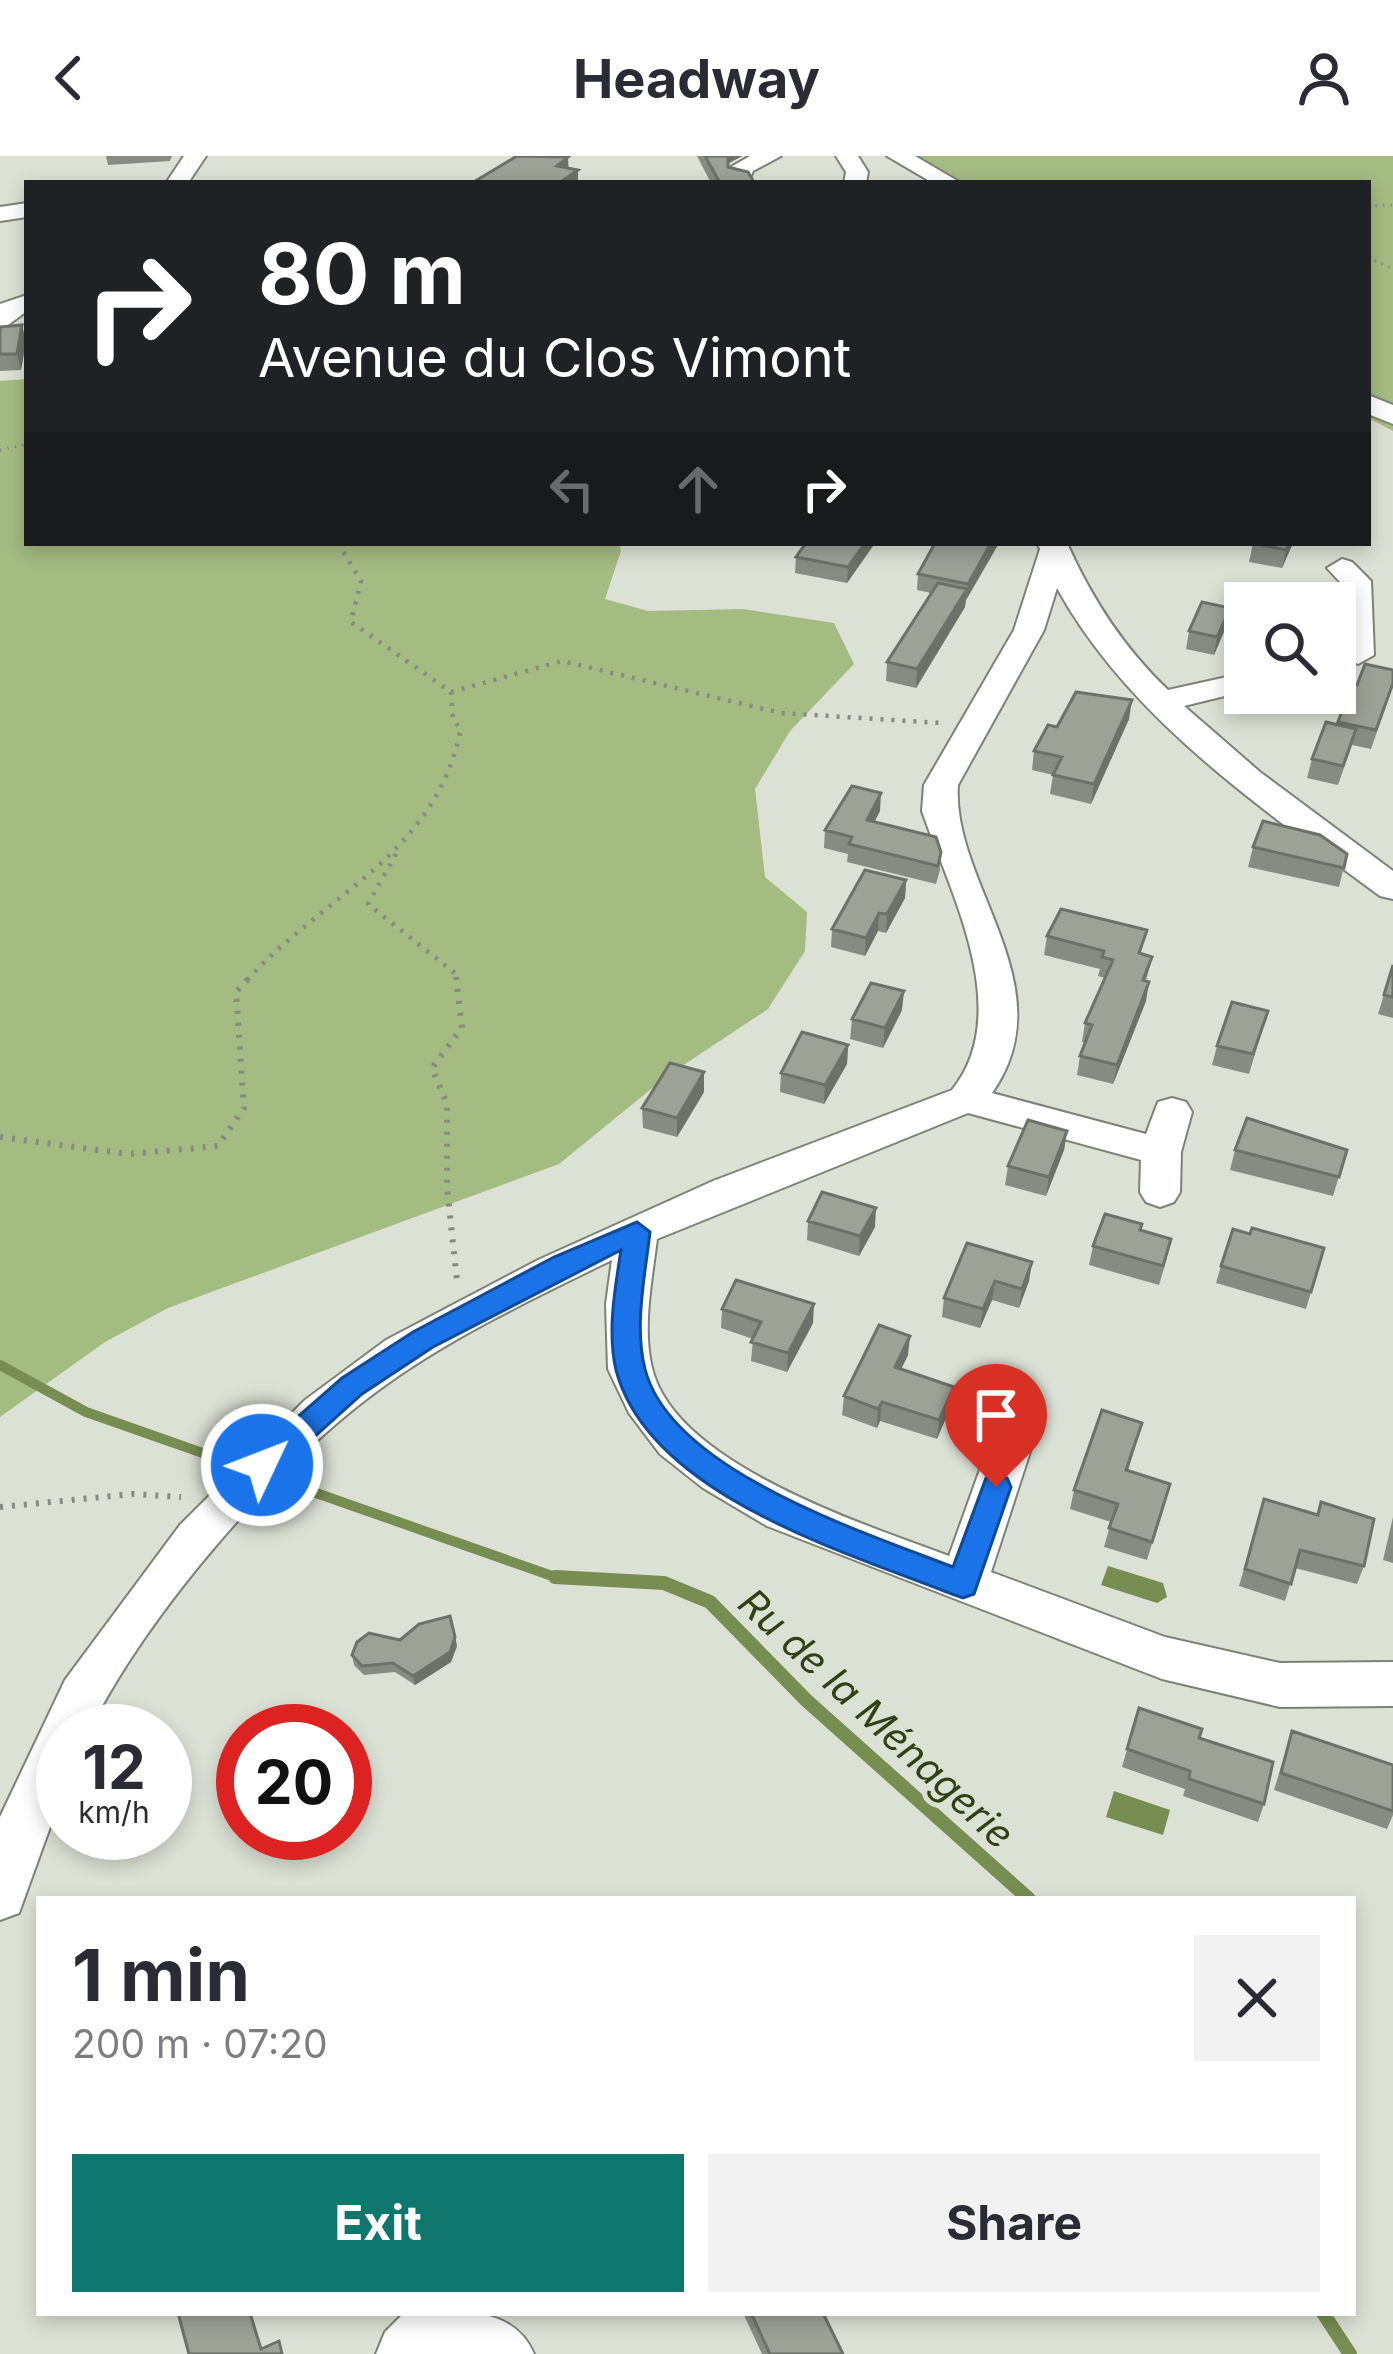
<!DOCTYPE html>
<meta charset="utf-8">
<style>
:root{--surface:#fff;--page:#f2f2f3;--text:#2b2b33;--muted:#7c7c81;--accent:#0f766e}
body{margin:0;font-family:Inter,sans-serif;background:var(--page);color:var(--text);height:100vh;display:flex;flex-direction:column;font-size:45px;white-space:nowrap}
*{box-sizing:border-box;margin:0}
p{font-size:39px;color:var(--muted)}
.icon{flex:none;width:66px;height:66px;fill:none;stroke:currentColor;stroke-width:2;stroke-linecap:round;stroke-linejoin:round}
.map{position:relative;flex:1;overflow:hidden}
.panel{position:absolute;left:36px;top:1740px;width:1320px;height:420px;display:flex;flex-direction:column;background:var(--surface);border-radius:0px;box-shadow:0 6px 18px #0003}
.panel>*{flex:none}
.banner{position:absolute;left:24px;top:24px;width:1347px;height:366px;border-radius:0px;box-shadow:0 6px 18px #0003;background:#202124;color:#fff;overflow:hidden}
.tools{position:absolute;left:1224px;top:426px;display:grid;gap:24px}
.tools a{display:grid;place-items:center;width:132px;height:132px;border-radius:0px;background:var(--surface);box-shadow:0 6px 18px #0003;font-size:60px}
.speed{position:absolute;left:36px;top:1548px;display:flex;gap:24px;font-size:60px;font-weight:700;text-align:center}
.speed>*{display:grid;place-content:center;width:156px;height:156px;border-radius:50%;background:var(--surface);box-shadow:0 6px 18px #0003;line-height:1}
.speed small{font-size:30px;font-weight:400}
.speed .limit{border:18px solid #d22;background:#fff;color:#111}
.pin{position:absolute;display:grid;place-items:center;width:102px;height:102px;color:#fff;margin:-123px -51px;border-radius:50% 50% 50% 0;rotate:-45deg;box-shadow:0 0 12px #0007}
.pin .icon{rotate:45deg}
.me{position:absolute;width:132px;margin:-66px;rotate:47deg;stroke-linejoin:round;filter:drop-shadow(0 0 9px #0008)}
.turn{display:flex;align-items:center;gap:42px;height:252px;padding:0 36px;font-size:54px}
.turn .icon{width:156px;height:156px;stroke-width:2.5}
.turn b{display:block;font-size:84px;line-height:102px}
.lanes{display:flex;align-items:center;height:114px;padding:0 36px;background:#0003;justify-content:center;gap:60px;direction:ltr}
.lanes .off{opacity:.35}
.round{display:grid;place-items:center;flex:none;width:126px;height:126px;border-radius:0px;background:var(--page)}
.head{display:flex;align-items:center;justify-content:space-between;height:204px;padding:0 36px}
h1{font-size:72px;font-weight:700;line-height:90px}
.button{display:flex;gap:24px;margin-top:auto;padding:24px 36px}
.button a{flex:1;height:138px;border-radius:0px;background:var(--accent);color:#fff;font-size:48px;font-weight:700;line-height:138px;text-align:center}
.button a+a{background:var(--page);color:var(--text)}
header{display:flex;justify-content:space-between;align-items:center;height:156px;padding:0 36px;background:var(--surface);font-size:54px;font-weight:700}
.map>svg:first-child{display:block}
.green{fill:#a4bb82}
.water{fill:#778d52}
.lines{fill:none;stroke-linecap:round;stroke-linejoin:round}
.stream-far1{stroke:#778d52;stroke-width:10}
.stream{stroke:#778d52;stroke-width:14}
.minor-casing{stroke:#7d8277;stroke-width:4}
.path-far2{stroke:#868a81;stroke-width:3;stroke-dasharray:1.5 6;stroke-linecap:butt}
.path-far1{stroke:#868a81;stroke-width:4.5;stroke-dasharray:3 8;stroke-linecap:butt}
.path{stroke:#868a81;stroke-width:6;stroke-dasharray:3 9;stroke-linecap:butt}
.minor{fill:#fff;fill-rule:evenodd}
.wall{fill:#878b82}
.shaded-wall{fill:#6e716a}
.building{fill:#9da297;stroke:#6e716a;stroke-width:3}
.route{fill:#1a73e8;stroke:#114b97;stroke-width:3}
.labels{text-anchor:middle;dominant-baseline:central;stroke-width:10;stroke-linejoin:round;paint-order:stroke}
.water-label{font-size:39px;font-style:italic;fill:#314114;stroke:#dce1d5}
</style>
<header><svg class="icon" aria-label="back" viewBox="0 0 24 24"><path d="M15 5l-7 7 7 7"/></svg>Headway<svg class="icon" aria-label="person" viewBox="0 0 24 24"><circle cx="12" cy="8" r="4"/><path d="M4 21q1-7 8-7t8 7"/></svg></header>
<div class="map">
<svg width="1393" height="2198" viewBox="0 0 1393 2198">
<rect width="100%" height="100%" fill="#dce1d5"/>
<path class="green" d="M890 0H1393V275L1368 262V27H935Z
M27 223V387H619L621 395 605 443 648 455 743 453 834 467 854 508 790 575 755 633 765 721 807 756 805 795 768 853 667 920 559 1008 168 1152 105 1186 0 1261V225Z"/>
<path class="water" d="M1108 1410 1163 1427 1167 1441 1157 1447 1101 1429Z
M1114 1635 1170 1654 1163 1679 1106 1661Z"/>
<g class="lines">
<path class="stream-far1" d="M0 1209 86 1256 555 1421 608 1424"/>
<path class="stream" d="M555 1421 664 1427 710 1446 806 1544 1029 1743
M1323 2157 1350 2198"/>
<g class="minor-casing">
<path id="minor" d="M184 0H206L188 27H166Z
M750 0H781L753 15 748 27H732L731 11Z
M836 0H858L868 16 866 27H844L846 16Z
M887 0H915L961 27H933Z
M27 47V61L0 65V51Z
M27 139V155L0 175V148Z
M1368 239 1393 249V268L1368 258Z
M1037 387H1067C1092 443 1123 491 1168 534L1245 517V535L1184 550 1260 616 1393 715V743L1380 740C1263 653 1129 563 1057 432L1044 474 958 629C951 728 1067 830 992 937L1146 978 1158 946 1172 942 1186 946 1192 956 1181 996 1180 1036 1174 1046 1160 1051 1146 1046 1140 1036 1141 1004 968 957 657 1083C652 1124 642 1171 652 1212 675 1309 867 1369 949 1400L1006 1241 1022 1236 1038 1241 1044 1253 991 1416 1165 1481 1280 1507 1393 1506V1550L1280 1551 1162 1523 767 1370 703 1332 660 1298 629 1257 608 1213 606 1148 612 1104C536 1141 456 1179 387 1228 280 1303 147 1457 89 1575H63V1635L19 1757 0 1764V1661L65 1524 180 1369 305 1244 386 1184 538 1104 713 1025 952 934C1015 856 950 736 922 655L924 629 1014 474 1040 393Z
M1342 403 1352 406 1371 425 1374 499 1358 508 1342 499 1341 427 1327 412Z
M404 2157C452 2157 512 2146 534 2198H376L385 2176Z"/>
</g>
<path class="path-far2" d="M1368 50 1393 49
M1368 101 1393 113
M0 294 27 288"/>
<path class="path-far1" d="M451 536 562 505 781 557 941 567
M396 698 368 748 456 818 457 824
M247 824C328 736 435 699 461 573L453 564 451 536 351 466 361 425 338 387"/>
<path class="path" d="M456 821 462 872 432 912 447 948V1031L457 1125
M0 981 128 998 218 990 244 952 236 836 250 821
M0 1351 133 1338 181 1341"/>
<use href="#minor" class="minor"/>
</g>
<path class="wall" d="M106 0H172L170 5 108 9Z
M697 0H742L729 7 728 12 748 16 754 27H711Z
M0 171 26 185 21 214 0 215Z
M875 387 847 427 795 417 796 401Z
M915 387H999L966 444 965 451 916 532 886 525 887 506 931 437 917 434 918 418 933 390Z
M1253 387H1293L1282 412 1249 406Z
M1230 452 1226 471 1214 499 1186 493 1189 475Z
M1352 528 1392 533 1371 593 1352 589 1338 629 1307 622 1312 603 1337 569Z
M1129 563 1091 648 1050 638 1053 619 1032 614 1034 595Z
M880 655 874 666 936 681 940 714 936 728 847 706 848 698 824 692 825 674Z
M1253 691 1347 698 1339 731 1248 711Z
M906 724 905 742 886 777 878 775 865 800 831 791 832 773Z
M1047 780 1152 801 1146 825V845L1113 928 1077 919 1080 900 1085 887 1082 886 1085 867 1105 822 1098 820 1100 813 1044 799Z
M1393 809V862L1378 858Z
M902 854 883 892 850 883 852 863Z
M1268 855 1249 918 1212 909 1217 890Z
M848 889 847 908 824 948 780 936 781 917Z
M704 916V936L677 981 643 972 642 952Z
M1067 975 1064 994 1046 1040 1005 1029 1008 1010Z
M1235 994H1347L1333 1040 1230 1014Z
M808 1065 875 1071 859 1100 807 1084Z
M1141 1075 1167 1102 1159 1129 1089 1109 1093 1090Z
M1250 1078 1324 1092 1306 1153 1216 1127 1221 1110Z
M967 1087 1029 1125 1019 1152 992 1144 980 1172 942 1161 944 1142Z
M722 1153 813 1167 787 1216 751 1205 753 1183 721 1172Z
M908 1199 901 1213 951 1250 937 1283 880 1265 877 1272 842 1259 844 1240Z
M1142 1267 1128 1315 1170 1328 1147 1404 1104 1391 1111 1366 1070 1353 1074 1334Z
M1264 1343 1316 1359 1321 1346 1364 1410 1357 1428 1295 1412 1285 1445 1239 1430Z
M1393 1361V1407L1383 1404Z
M455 1481 457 1490 451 1506 415 1529 395 1516 364 1519 354 1509 352 1499 400 1484Z
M1139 1552 1199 1582 1264 1648 1258 1666 1183 1640 1185 1633 1122 1611Z
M1292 1575 1393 1609V1659L1387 1673 1274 1634Z
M743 2157H823L843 2198H762Z"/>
<path class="shaded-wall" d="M728 0H742L729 7Z
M568 1 569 20 578 14V27H558L557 10Z
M22 169 26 185 21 214 17 198Z
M865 387H875L847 427 848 411Z
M991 387H999L966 444 968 428Z
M1289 387H1293L1282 412 1286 394Z
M967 433 965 451 916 532 917 513Z
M1230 452 1226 471 1214 499 1217 481Z
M1132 544 1129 563 1091 648 1094 628Z
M881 637 880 655 866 682 867 664Z
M906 724 905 742 886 777 887 758Z
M879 757 878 775 865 800 866 782Z
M1149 826 1146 845 1113 928 1117 909Z
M904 835 902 854 883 892 885 872Z
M848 889 847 908 824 948 825 929Z
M704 916V936L677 981V962Z
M1067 975 1064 994 1046 1040 1049 1021Z
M876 1052 875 1071 859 1100 860 1080Z
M1032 1106 1029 1125 1019 1152 1022 1133Z
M995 1125 992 1144 980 1172 983 1153Z
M814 1148 813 1167 787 1216 788 1197Z
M910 1180 908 1199 893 1230 895 1211Z
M954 1231 951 1250 937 1283 939 1264Z
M882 1246 880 1265 877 1272 878 1253Z
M455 1481 457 1490 451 1506 415 1529 413 1520Z"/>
<path class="building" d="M517 0 568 1 557 10 578 14 559 27H472Z
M705 0H728V11L748 16 754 26 720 27Z
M22 169 17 198H0V171Z
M806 387H865L848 411 796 401Z
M935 387H991L968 428 918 418Z
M1253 387H1289L1286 394Z
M938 427 967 433 917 513 887 506Z
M1202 446 1230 452 1217 481 1189 475Z
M1365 508 1393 514V527L1376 574 1338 566 1352 528 1357 529Z
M1076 536 1132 544 1094 628 1053 619 1062 601 1034 595 1048 569 1057 571Z
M1326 566 1356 573 1343 610 1312 603Z
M852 630 881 637 867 664 936 681 941 696 938 710 849 688 852 681 825 674Z
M1263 665 1320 679 1347 698 1344 712 1253 691Z
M865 714 906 724 887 758 879 757 866 782 832 773Z
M1061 753 1147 774 1139 797 1152 801 1143 824 1149 826 1117 909 1080 900 1092 869 1085 867 1113 804 1102 801 1104 795 1047 780Z
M1393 809V841L1384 839Z
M871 827 904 835 885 872 852 863Z
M1232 846 1268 855 1253 898 1217 890Z
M802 876 848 889 825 929 781 917Z
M670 907 704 916 677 962 642 952Z
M1247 962 1347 994 1339 1021 1235 994Z
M1028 964 1067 975 1049 1021 1008 1010Z
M822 1036 876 1052 860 1080 808 1065Z
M1105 1058 1142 1068 1140 1074 1171 1083 1163 1110 1093 1090Z
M1252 1072 1324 1092 1311 1136 1221 1110 1233 1073 1250 1078Z
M967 1087 1032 1106 1022 1133 995 1125 983 1153 944 1142Z
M736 1124 814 1148 788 1197 751 1186 761 1166 722 1153Z
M879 1169 910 1180 895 1211 954 1231 939 1264 882 1246 878 1253 844 1240Z
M1102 1254 1142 1267 1126 1314 1170 1328 1152 1386 1109 1372 1118 1348 1074 1334Z
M1264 1343 1318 1359 1321 1346 1374 1363 1364 1410 1300 1394 1291 1428 1245 1413Z
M450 1460 455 1481 450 1496 413 1520 393 1507 362 1510 352 1499 357 1486 369 1477 400 1484 419 1468Z
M1139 1552 1202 1573 1199 1582 1273 1606 1264 1648 1189 1623 1190 1615 1127 1593Z
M1292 1575 1393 1609V1655L1281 1617Z
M178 2157H250L261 2193 279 2185 282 2198H189Z
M751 2157H823L843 2198H770Z"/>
<path class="route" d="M637 1066 650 1076C645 1120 634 1170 645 1213 671 1315 866 1377 953 1411L986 1322H1007L1011 1331 974 1438 963 1442 952 1438C846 1396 649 1339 616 1214 607 1176 615 1132 621 1094L433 1191 362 1238 273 1318H252L248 1309 252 1301 342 1222 413 1176 554 1101Z"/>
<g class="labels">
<g class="water-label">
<text transform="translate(877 1562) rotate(43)">Ru de la Ménagerie</text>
</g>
</g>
</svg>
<div class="tools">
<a><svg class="icon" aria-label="search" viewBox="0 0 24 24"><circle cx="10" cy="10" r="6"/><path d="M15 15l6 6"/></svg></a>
</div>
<div class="speed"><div>12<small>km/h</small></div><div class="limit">20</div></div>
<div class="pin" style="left:996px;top:1331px;background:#d93025"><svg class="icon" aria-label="arrive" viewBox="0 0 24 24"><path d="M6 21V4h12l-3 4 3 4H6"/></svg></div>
<svg class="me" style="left:262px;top:1309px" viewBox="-20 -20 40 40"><circle r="17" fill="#1a73e8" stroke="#fff" stroke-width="3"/><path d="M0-11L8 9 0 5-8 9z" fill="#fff"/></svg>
<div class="banner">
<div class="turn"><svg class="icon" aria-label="right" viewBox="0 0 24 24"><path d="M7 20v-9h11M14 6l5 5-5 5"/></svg><div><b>80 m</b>Avenue du Clos Vimont</div></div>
<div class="lanes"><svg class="icon off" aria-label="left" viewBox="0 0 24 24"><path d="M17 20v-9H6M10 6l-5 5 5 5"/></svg><svg class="icon off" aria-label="ahead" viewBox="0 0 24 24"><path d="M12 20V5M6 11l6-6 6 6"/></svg><svg class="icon" aria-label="right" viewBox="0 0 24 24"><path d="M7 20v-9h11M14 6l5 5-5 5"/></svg></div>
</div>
<section class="panel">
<div class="head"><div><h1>1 min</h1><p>200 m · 07:20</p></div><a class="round"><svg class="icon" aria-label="close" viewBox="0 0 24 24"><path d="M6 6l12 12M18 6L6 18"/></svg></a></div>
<div class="button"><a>Exit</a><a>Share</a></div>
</section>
</div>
